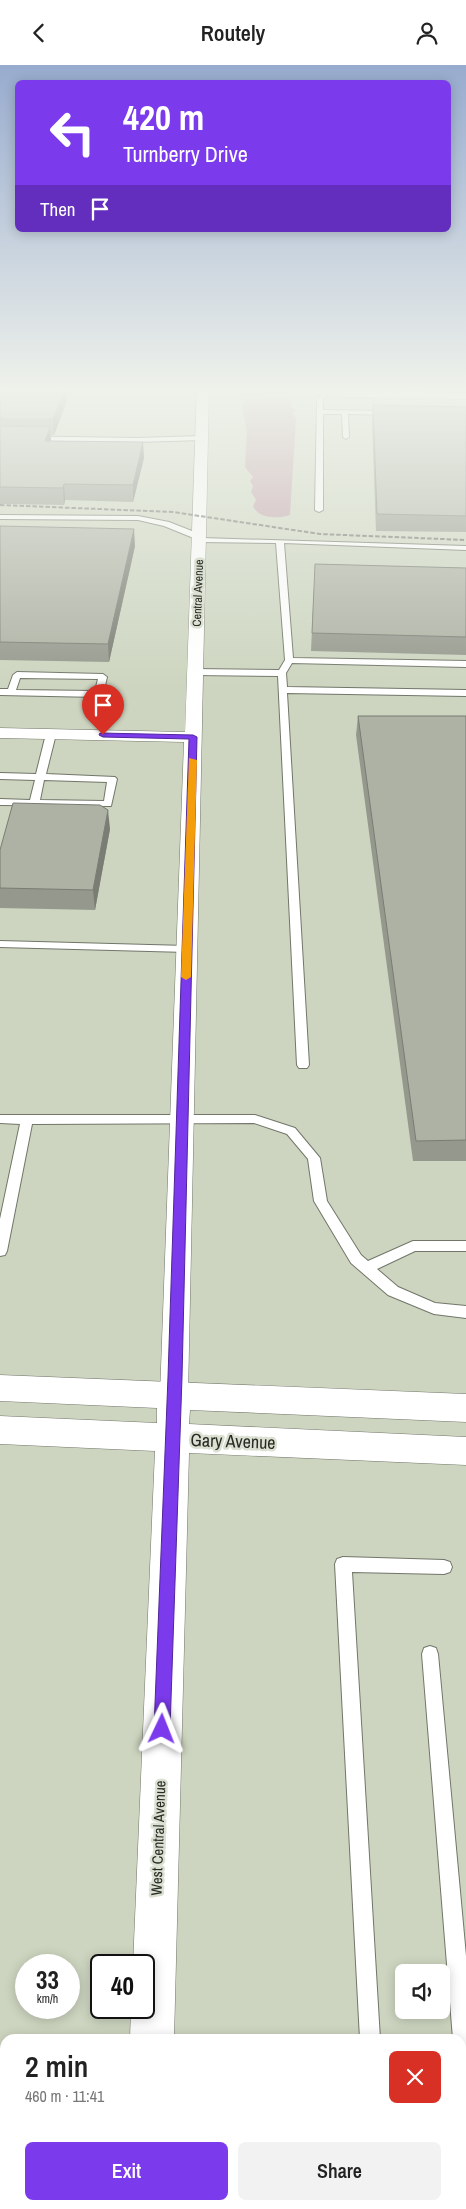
<!DOCTYPE html>
<meta charset="utf-8">
<style>
:root{--surface:#fff;--page:#f2f2f2;--text:#222;--muted:#767676;--accent:#7c3aed}
body{margin:0;font-family:"Archivo Narrow",sans-serif;background:var(--page);color:var(--text);height:100vh;display:flex;flex-direction:column;font-size:19px;white-space:nowrap}
*{box-sizing:border-box;margin:0}
p{font-size:16px;color:var(--muted)}
.icon{flex:none;width:28px;height:28px;fill:none;stroke:currentColor;stroke-width:2;stroke-linecap:round;stroke-linejoin:round}
.map{position:relative;flex:1;overflow:hidden}
.side{position:absolute;left:0px;top:1969px;width:466px;height:176px;display:flex;flex-direction:column;background:var(--surface);border-radius:15px 15px 0 0;box-shadow:0 2px 12px #0003}
.side>*{flex:none}
.banner{position:absolute;left:15px;top:15px;width:436px;height:152px;border-radius:8px;box-shadow:0 2px 12px #0003;background:#7c3aed;color:#fff;overflow:hidden}
.fabs{position:absolute;left:395px;top:1899px;display:grid;gap:10px}
.fabs a{display:grid;place-items:center;width:55px;height:55px;border-radius:8px;background:var(--surface);box-shadow:0 2px 12px #0003;font-size:25px}
.speed{position:absolute;left:15px;top:1889px;display:flex;gap:10px;font-size:25px;font-weight:700;text-align:center}
.speed>*{display:grid;place-content:center;width:65px;height:65px;border-radius:50%;background:var(--surface);box-shadow:0 2px 12px #0003;line-height:1}
.speed small{font-size:12px;font-weight:400}
.speed .limit{border:2px solid #111;border-radius:8px;background:#fff;color:#111}
.pin{position:absolute;display:grid;place-items:center;width:42px;height:42px;color:#fff;margin:-51px -21px;border-radius:50% 50% 50% 0;rotate:-45deg;box-shadow:0 0 5px #0007}
.pin .icon{rotate:45deg}
.me{position:absolute;width:55px;margin:-28px;rotate:2deg;stroke-linejoin:round;filter:drop-shadow(0 0 4px #0008)}
.turn{display:flex;align-items:center;gap:18px;height:105px;padding:0 25px;font-size:22px}
.turn .icon{width:65px;height:65px;stroke-width:2.5}
.turn b{display:block;font-size:35px;line-height:42px}
.then{display:flex;align-items:center;height:48px;padding:0 25px;background:#0003;gap:10px;font-size:19px}
.round{display:grid;place-items:center;flex:none;width:52px;height:52px;border-radius:8px;background:var(--page)}
.overview{display:flex;align-items:center;justify-content:space-between;height:85px;padding:0 25px}
h1{font-size:30px;font-weight:600;line-height:38px}
.button{display:flex;gap:10px;margin-top:auto;padding:10px 25px}
.button a{flex:1;height:58px;border-radius:8px;background:var(--accent);color:#fff;font-size:20px;font-weight:600;line-height:58px;text-align:center}
.button a+a{background:var(--page);color:var(--text)}
header{display:flex;justify-content:space-between;align-items:center;height:65px;padding:0 25px;background:var(--surface);font-size:22px;font-weight:600}
.map>svg:first-child{display:block}
.built{fill:#cdd5c0;fill-rule:evenodd}
.water{fill:#be9da6}
.lines{fill:none;stroke-linecap:round;stroke-linejoin:round}
.lane-casing{stroke:#717669;stroke-width:2}
.street-casing{stroke:#717669;stroke-width:1}
.secondary-casing{stroke:#717669;stroke-width:1}
.lane{fill:#fff;fill-rule:evenodd}
.street{fill:#fff;fill-rule:evenodd}
.secondary{fill:#fff;fill-rule:evenodd}
.rail{stroke:#70736a;stroke-width:2;stroke-dasharray:4.5 2;stroke-linecap:butt}
.wall{fill:#95998d}
.shaded-wall{fill:#797d73}
.building{fill:#adb2a4;stroke:#797d73}
.route{fill:#7c3aed;stroke:#51269a}
.slow{fill:#f59e0b}
.labels{text-anchor:middle;dominant-baseline:central;stroke-width:5;stroke-linejoin:round;paint-order:stroke}
.far-street-label{font-size:12px;fill:#282a24;stroke:#dbe1d2}
.street-label{font-size:15px;fill:#282a24;stroke:#dbe1d2}
.near-street-label{font-size:18px;fill:#282a24;stroke:#dbe1d2}
</style>
<header><svg class="icon" aria-label="back" viewBox="0 0 24 24"><path d="M15 5l-7 7 7 7"/></svg>Routely<svg class="icon" aria-label="person" viewBox="0 0 24 24"><circle cx="12" cy="8" r="4"/><path d="M4 21q1-7 8-7t8 7"/></svg></header>
<div class="map">
<svg width="466" height="2144" viewBox="0 0 466 2144">
<rect width="100%" height="100%" fill="#dbe1d2"/>
<path class="built" d="M0 324H466V2144H0ZM26 1900H69V1942H26ZM101 1900H144V1942H101ZM404 1908H441V1945H404ZM5 1974H461V2140H5Z"/>
<path class="water" d="M251 331 287 334 292 338 291 342 296 345 293 348 296 354 290 450C278 454 258 454 253 441L256 435 251 427 253 421 250 416 253 412 245 402 247 366 242 343 245 333Z"/>
<g class="lines">
<g class="lane-casing">
<path id="lane" d="M326 326 329 328 323 335V345L389 346 392 348 389 350 348 349 349 372 346 374 343 372 342 349H323V445L319 447 315 445 317 335Z
M0 371 137 373 202 371 205 373 202 375 137 377 0 375Z
M0 450 138 451 169 457 202 470V473L466 481V485L284 478 293 593 466 596V602L292 598 286 608 287 622 466 625V631L287 628 309 1000 307 1003H299L297 1000 278 611 195 610 191 607 195 604 279 605 285 595 276 478 199 477H196V474L164 461 138 455 0 454Z
M17 607 103 609 107 612 103 629 99 632 0 630V624H8L13 610ZM20 613 98 614 95 626 16 625Z
M51 666 56 669 46 709 115 712 117 714 111 741 0 740V734L30 735 35 715 0 714V708L36 709 46 669ZM44 715 107 717 104 736 40 735Z
M0 876 187 881 192 884 187 887 0 882Z
M0 1050H255L295 1063 320 1093 327 1136 361 1190 368 1196 413 1176H466V1186H415L377 1204 398 1222 435 1238 466 1241V1253L434 1249 388 1230 351 1198 314 1136 308 1094 287 1069 254 1058 32 1059 7 1186 5 1190 0 1191V1154L20 1059 0 1058Z
M343 1492 444 1495 450 1497 452 1502 450 1507 444 1509 352 1507 380 1974H360L335 1499 337 1494Z
M430 1581 436 1583 438 1589 466 1891V2013L461 2011V1974H453L422 1589 424 1583Z
M368 2140H390L391 2144H369Z"/>
</g>
<g class="street-casing">
<path id="street" d="M197 324H209L188 1330 184 1338 174 1342 164 1338 160 1330 184 677 0 673V663L185 667Z
M286 324 466 328V334L347 332 292 327Z"/>
</g>
<g class="secondary-casing">
<path id="secondary" d="M0 1310 466 1329V1357L190 1345 189 1359 466 1372V1400L189 1388 174 1974H130L131 1942H144V1900H133L155 1386 0 1379V1351L157 1358V1343L0 1336Z
M123 2140H171V2144H123Z"/>
</g>
<use href="#lane" class="lane"/>
<use href="#street" class="street"/>
<use href="#secondary" class="secondary"/>
<path class="rail" d="M0 440 173 447 320 469 466 475"/>
</g>
<path class="wall" d="M0 324H66L67 336 54 370H51V376L144 393 133 437 65 435 64 440 0 439Z
M373 340 466 342V467L376 466 372 355Z
M0 461 135 481 109 597 0 595Z
M315 499 466 503V590L311 586Z
M358 651H466V1096H413L356 670Z
M110 764 95 845 0 843V785Z"/>
<path class="shaded-wall" d="M65 324H66L67 336 54 370 53 354Z
M50 362 51 378 45 376Z
M143 377 144 393 133 437V420Z
M64 419 65 435 64 440 63 423Z
M134 464 135 481 109 597 108 579Z
M108 745 110 764 95 845 93 825Z"/>
<path class="building" d="M0 324H65L53 354H0Z
M373 340 466 342V451L377 449Z
M0 361 50 362 45 376 143 377 133 420 64 419 63 423 0 422Z
M0 461 134 464 108 579 0 577Z
M315 499 466 503V572L312 568Z
M358 651H466V1075L416 1076Z
M13 738 100 740 108 745 93 825 0 823V785Z"/>
<linearGradient id="sky" x2="0" y2="1"><stop stop-color="#97abce"/><stop offset="0.52" stop-color="#eff2eb"/><stop offset="1" stop-color="#eff2eb" stop-opacity="0"/></linearGradient>
<rect width="466" height="624" fill="url(#sky)"/>
<path class="route" d="M100 668 193 670 197 672 182 1312 170 1664 168 1670 162 1672 156 1670 154 1664 168 1312 189 674 103 672 99 670Z"/>
<path class="slow" d="M189 693 197 695 191 912 186 915 181 912Z"/>
<g class="labels">
<g class="far-street-label">
<text transform="translate(198 528) rotate(-88)">Central Avenue</text>
</g>
<g class="street-label">
<text transform="translate(158 1773) rotate(-88)">West Central Avenue</text>
</g>
<g class="near-street-label">
<text transform="translate(233 1376) rotate(2)">Gary Avenue</text>
</g>
</g>
</svg>
<div class="fabs">
<a><svg class="icon" aria-label="sound" viewBox="0 0 24 24"><path d="M4 9h4l5-4v14l-5-4H4zM17 9q2 3 0 6"/></svg></a>
</div>
<div class="speed"><div>33<small>km/h</small></div><div class="limit">40</div></div>
<div class="pin" style="left:103px;top:670px;background:#d93025"><svg class="icon" aria-label="arrive" viewBox="0 0 24 24"><path d="M6 21V4h12l-3 4 3 4H6"/></svg></div>
<svg class="me" style="left:162px;top:1664px" viewBox="-20 -20 40 40"><path d="M0-17L14 15 0 8-14 15z" fill="#7c3aed" stroke="#fff" stroke-width="4"/></svg>
<div class="banner">
<div class="turn"><svg class="icon" aria-label="left" viewBox="0 0 24 24"><path d="M17 20v-9H6M10 6l-5 5 5 5"/></svg><div><b>420 m</b>Turnberry Drive</div></div>
<div class="then">Then<svg class="icon" aria-label="arrive" viewBox="0 0 24 24"><path d="M6 21V4h12l-3 4 3 4H6"/></svg></div>
</div>
<section class="side">
<div class="overview"><div><h1>2 min</h1><p>460 m · 11:41</p></div><a class="round" style="background:#d93025;color:#fff"><svg class="icon" aria-label="close" viewBox="0 0 24 24"><path d="M6 6l12 12M18 6L6 18"/></svg></a></div>
<div class="button"><a>Exit</a><a>Share</a></div>
</section>
</div>
